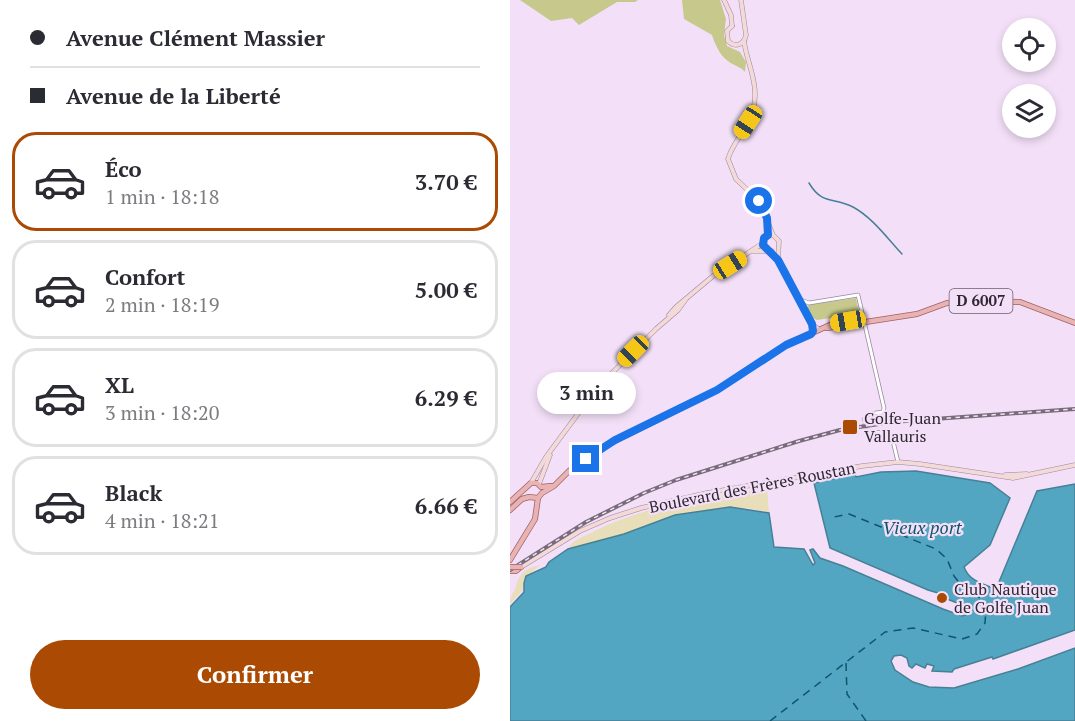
<!DOCTYPE html>
<html lang="fr">
<head>
<meta charset="utf-8">
<style>
  :root { --surface:#fff; --page:#f2f2f3; --text:#2b2b33; --muted:#7c7c81; --line:#e1e1e2; --accent:#ab4a03 }
  body { margin:0; font-family:"PT Serif",serif; background:var(--page); color:var(--text); height:100vh; display:flex; flex-direction:column; font-size:22px; white-space:nowrap }
  * { box-sizing:border-box; margin:0 }
  p { font-size:20px; color:var(--muted) }
  .icon { flex:none; width:33px; height:33px; fill:none; stroke:currentColor; stroke-width:2; stroke-linecap:round; stroke-linejoin:round }
  .map { position:relative; flex:1; overflow:hidden }
  .sheet { display:flex; flex-direction:column; background:var(--surface); width:510px }
  .sheet>* { flex:none }
  .hud { display:grid; align-content:center; height:132px; padding:0 30px; background:var(--surface) }
  .buttons { position:absolute; left:492px; top:18px; display:grid; gap:12px }
  .buttons a { display:grid; place-items:center; width:54px; height:54px; border-radius:50%; background:var(--surface); box-shadow:0 3px 9px #0003; font-size:30px }
  .end { position:absolute; width:27px; height:27px; margin:-14px; border:8px solid #1a73e8; background:#fff; box-shadow:0 0 0 3px #fff }
  .from { border-radius:50% }
  .bubble { position:absolute; height:42px; border-radius:21px; background:var(--surface); box-shadow:0 3px 9px #0003; font-size:20px; font-weight:700; line-height:42px; text-align:center }
  .car { position:absolute; width:18px; height:36px; margin:-18px -9px; border-radius:8px; box-shadow:0 0 4px 2px #0007; background:linear-gradient(#f5c518 24%,#345 0 40%,#f5c518 0 76%,#345 0 86%,#f5c518 0) }
  .hud b { display:flex; align-items:center; gap:21px; height:57px; font-size:22px }
  .hud b+b { border-top:2px solid var(--line) }
  .hud i { width:15px; height:15px; background:var(--text) }
  ul { padding:0; list-style:none }
  li { display:flex; align-items:center; gap:18px; height:99px; margin:0 12px 9px; padding:0 18px; border:3px solid var(--line); border-radius:24px }
  li div { flex:1 }
  li b { display:block; font-size:22px }
  li em { font-style:normal; font-weight:700 }
  li.selected { border-color:var(--accent) }
  li>.icon { width:54px; height:54px; stroke-width:1.5 }
  .button { display:flex; gap:12px; margin-top:auto; padding:12px 30px }
  .button a { flex:1; height:69px; border-radius:36px; background:var(--accent); color:#fff; font-size:24px; font-weight:700; line-height:69px; text-align:center }
  main { display:flex; flex:1; min-height:0 }
  .map>svg:first-child { display:block }
  .green { fill:#c6c98b }
  .sand { fill:#e8deb9 }
  .water { fill:#52a6c2; stroke:#478096; stroke-width:1.5 }
  .lines { fill:none; stroke-linecap:round; stroke-linejoin:round }
  .stream { stroke:#478096; stroke-width:1.5 }
  .ferry { stroke:#10566b; stroke-width:1.5; stroke-dasharray:8 6; stroke-linecap:butt }
  .tertiary-tunnel { stroke:#ccbbd0; stroke-width:3; stroke-dasharray:3 1.5; stroke-linecap:butt }
  .tertiary-casing { stroke:#9a889e; stroke-width:4.5 }
  .secondary-casing { stroke:#9a889e; stroke-width:5 }
  .primary-casing { stroke:#9e6265; stroke-width:6 }
  .tertiary { stroke:#fff; stroke-width:3 }
  .secondary { stroke:#f4d9d9; stroke-width:4 }
  .primary { stroke:#e9b3b3; stroke-width:4.5 }
  .rail-casing { stroke:#786c7b; stroke-width:4 }
  .rail { stroke:#f3e0f8; stroke-width:1.5; stroke-dasharray:4.5; stroke-linecap:butt }
  .primary-bridge-casing { stroke:#9e6265; stroke-width:6; stroke-linecap:butt }
  .primary-bridge { stroke:#e9b3b3; stroke-width:4.5 }
  .route { stroke:#1a73e8; stroke-width:8 }
  .poi-dot { fill:#ab4a03; stroke:#f3e0f8; stroke-width:2 }
  .labels { text-anchor:middle; stroke-width:4.5; stroke-linejoin:round; paint-order:stroke }
  .shield { fill:#f3e0f8; stroke:#695e6c; stroke-width:1.5 }
  .shield-label { font-size:15px; font-weight:bold; fill:#2e2730 }
  .poi-label { font-size:16px; fill:#2e2730; stroke:#f3e0f8; text-anchor:start }
  .street-label { font-size:16px; fill:#2e2730; stroke:#f3e0f8 }
  .water-label { font-size:18px; font-style:italic; fill:#10566b; stroke:#f3e0f8 }
</style>
</head>
<body>
<main>
<section class="sheet">
<div class="hud">
<b><i class="from"></i>Avenue Clément Massier</b>
<b><i></i>Avenue de la Liberté</b>
</div>
<ul>
<li class="selected"><svg class="icon" aria-label="car" viewBox="0 0 24 24"><path d="M5 17H2v-5l4-1 3-4h7l3 4 3 1v5h-3M9 17h6M6 11h13"/><circle cx="7" cy="17" r="2"/><circle cx="17" cy="17" r="2"/></svg><div><b>Éco</b><p>1 min · 18:18</p></div><em>3.70 €</em></li>
<li><svg class="icon" aria-label="car" viewBox="0 0 24 24"><path d="M5 17H2v-5l4-1 3-4h7l3 4 3 1v5h-3M9 17h6M6 11h13"/><circle cx="7" cy="17" r="2"/><circle cx="17" cy="17" r="2"/></svg><div><b>Confort</b><p>2 min · 18:19</p></div><em>5.00 €</em></li>
<li><svg class="icon" aria-label="car" viewBox="0 0 24 24"><path d="M5 17H2v-5l4-1 3-4h7l3 4 3 1v5h-3M9 17h6M6 11h13"/><circle cx="7" cy="17" r="2"/><circle cx="17" cy="17" r="2"/></svg><div><b>XL</b><p>3 min · 18:20</p></div><em>6.29 €</em></li>
<li><svg class="icon" aria-label="car" viewBox="0 0 24 24"><path d="M5 17H2v-5l4-1 3-4h7l3 4 3 1v5h-3M9 17h6M6 11h13"/><circle cx="7" cy="17" r="2"/><circle cx="17" cy="17" r="2"/></svg><div><b>Black</b><p>4 min · 18:21</p></div><em>6.66 €</em></li>
</ul>
<div class="button"><a>Confirmer</a></div>
</section>
<div class="map">
<svg width="565" height="721" viewBox="0 0 565 721">
  <rect width="100%" height="100%" fill="#f3e0f8"/>
  <g class="green">
    <polygon points="10,0 128,0 125,2 107,2 69,25 62,18 41,21"/>
    <path d="M172 0H210L216 19 214 35 217 46 230 52 236 62 235 72C230 66 224 66 218 61 210 56 205 44 202 35L174 19Z"/>
    <polygon points="346,298 349,314 307,320 301,317 297,310 298,305"/>
  </g>
  <g class="sand">
    <path d="M257 488 259 513 238 508 142 523 114 534 58 549C62 540 72 537 81 533 135 505 196 497 257 488Z"/>
    <path d="M30 565C19 575 13 576 13 590L0 604C0 596 4 593 6 586 9 573 16 568 30 565Z"/>
  </g>
  <path class="water" d="M406 471 480 483 500 498 480 545 454 567C459 581 473 584 486 589L527 491 565 484V630L483 659 482 657 444 669 442 672 422 671 424 666 417 664 415 668 406 664 402 668 399 666 397 658 391 655 384 656 381 661 385 670 403 682 419 687 444 688 508 669 565 648V721H0V607L14 592V583L16 576 36 567 39 562 58 549 114 534 165 515 220 507 259 513 264 547 294 549 303 565 305 563 300 550 303 549 310 558 333 566 433 609 452 616 459 614 460 608 437 599 438 596 418 590 320 548 304 483 345 474 346 477 371 472Z"/>
  <g class="lines">
    <path class="stream" d="M299 183C312 205 323 197 343 207 363 218 377 238 392 254"/>
    <g class="ferry">
      <polyline points="336,663 337,694 356,721"/>
      <polyline points="260,721 375,632 403,628 452,639 467,634 475,623 476,609 469,597 452,586 444,576 437,559 426,549 339,514 319,518"/>
    </g>
    <polyline class="tertiary-tunnel" points="354,419 353,423 357,431"/>
    <defs>
      <g id="tertiary">
        <polyline points="291,300 299,303 348,295 374,408 373,412 359,414 354,419"/>
        <polyline points="357,431 380,434 382,437 388,462"/>
      </g>
      <g id="secondary">
        <polyline points="214,0 221,15 222,26"/>
        <path d="M222 26 217 31 218 41C225 48 234 45 236 35L231 0"/>
        <path d="M234 41C237 64 250 85 243 110 239 128 223 141 218 159L226 179 249 201 263 235 269 241 268 259"/>
        <polyline points="243,251 262,251"/>
        <polyline points="260,251 275,270 302,324 309,330"/>
        <polyline points="159,315 166,307 203,276 253,243 256,236 263,235"/>
        <polyline points="495,475 517,474"/>
        <polyline points="21,483 36,457 87,388 146,329 168,310 176,299"/>
        <polyline points="29,484 40,455"/>
        <polyline points="11,567 70,531 100,518 131,508 197,493 352,466 388,462 410,464 503,478 565,465"/>
      </g>
      <g id="primary">
        <polyline points="317,328 407,314 437,303 475,301 510,302 565,323"/>
        <polyline points="0,502 21,483 27,483 31,487 41,486"/>
        <polyline points="0,510 12,499 19,497 28,498"/>
        <polyline points="0,560 25,519 28,498 32,493 44,486 59,471 95,446 207,390 276,345 322,324 345,320 354,323"/>
        <polyline points="0,571 6,571 11,567"/>
      </g>
    </defs>
    <use href="#tertiary" class="tertiary-casing"/>
    <use href="#secondary" class="secondary-casing"/>
    <use href="#primary" class="primary-casing"/>
    <use href="#tertiary" class="tertiary"/>
    <use href="#secondary" class="secondary"/>
    <use href="#primary" class="primary"/>
    <defs>
      <polyline id="rail" points="0,570 76,522 134,493 166,480 289,441 330,430 382,422 565,409"/>
    </defs>
    <use href="#rail" class="rail-casing"/>
    <use href="#rail" class="rail"/>
    <defs>
      <polyline id="primary-bridge" points="0,567 11,567"/>
    </defs>
    <use href="#primary-bridge" class="primary-bridge-casing"/>
    <use href="#primary-bridge" class="primary-bridge"/>
  </g>
  <g class="lines">
    <polyline class="route" points="76,459 105,440 207,390 276,345 301,334 303,331 302,324 268,260 253,245 254,238 258,235 257,218 249,201"/>
  </g>
  <g class="poi-dot">
    <rect x="332" y="419" width="16" height="16" rx="3"/>
    <circle cx="432" cy="598" r="6"/>
  </g>
  <g class="labels">
    <rect class="shield" x="439.5" y="289" width="63" height="24" rx="4.5"/>
    <g class="shield-label">
      <text x="471" y="306">D 6007</text>
    </g>
    <g class="poi-label">
      <text x="354" y="424">Golfe-Juan<tspan x="354" dy="18">Vallauris</tspan></text>
      <text x="444" y="595">Club Nautique<tspan x="444" dy="18">de Golfe Juan</tspan></text>
    </g>
    <g class="street-label">
      <text transform="translate(242 487) rotate(-11)" y="6">Boulevard des Frères Roustan</text>
    </g>
    <g class="water-label">
      <text x="412" y="534">Vieux port</text>
    </g>
  </g>
</svg>
<div class="buttons">
<a><svg class="icon" aria-label="locate" viewBox="0 0 24 24"><circle cx="12" cy="12" r="6"/><path d="M12 2v4M12 18v4M2 12h4M18 12h4"/></svg></a>
<a><svg class="icon" aria-label="layers" viewBox="0 0 24 24"><path d="M12 4l9 5-9 5-9-5zM3 14l9 5 9-5"/></svg></a>
</div>
<i class="end from" style="left:249px;top:201px"></i>
<i class="end" style="left:76px;top:459px"></i>
<div class="bubble" style="left:27px;top:372px;width:99px">3 min</div>
<i class="car" style="left:238px;top:122px;rotate:213deg"></i>
<i class="car" style="left:220px;top:265px;rotate:58deg"></i>
<i class="car" style="left:338px;top:321px;rotate:260deg"></i>
<i class="car" style="left:123px;top:351px;rotate:225deg"></i>
</div>
</main>
</body>
</html>
